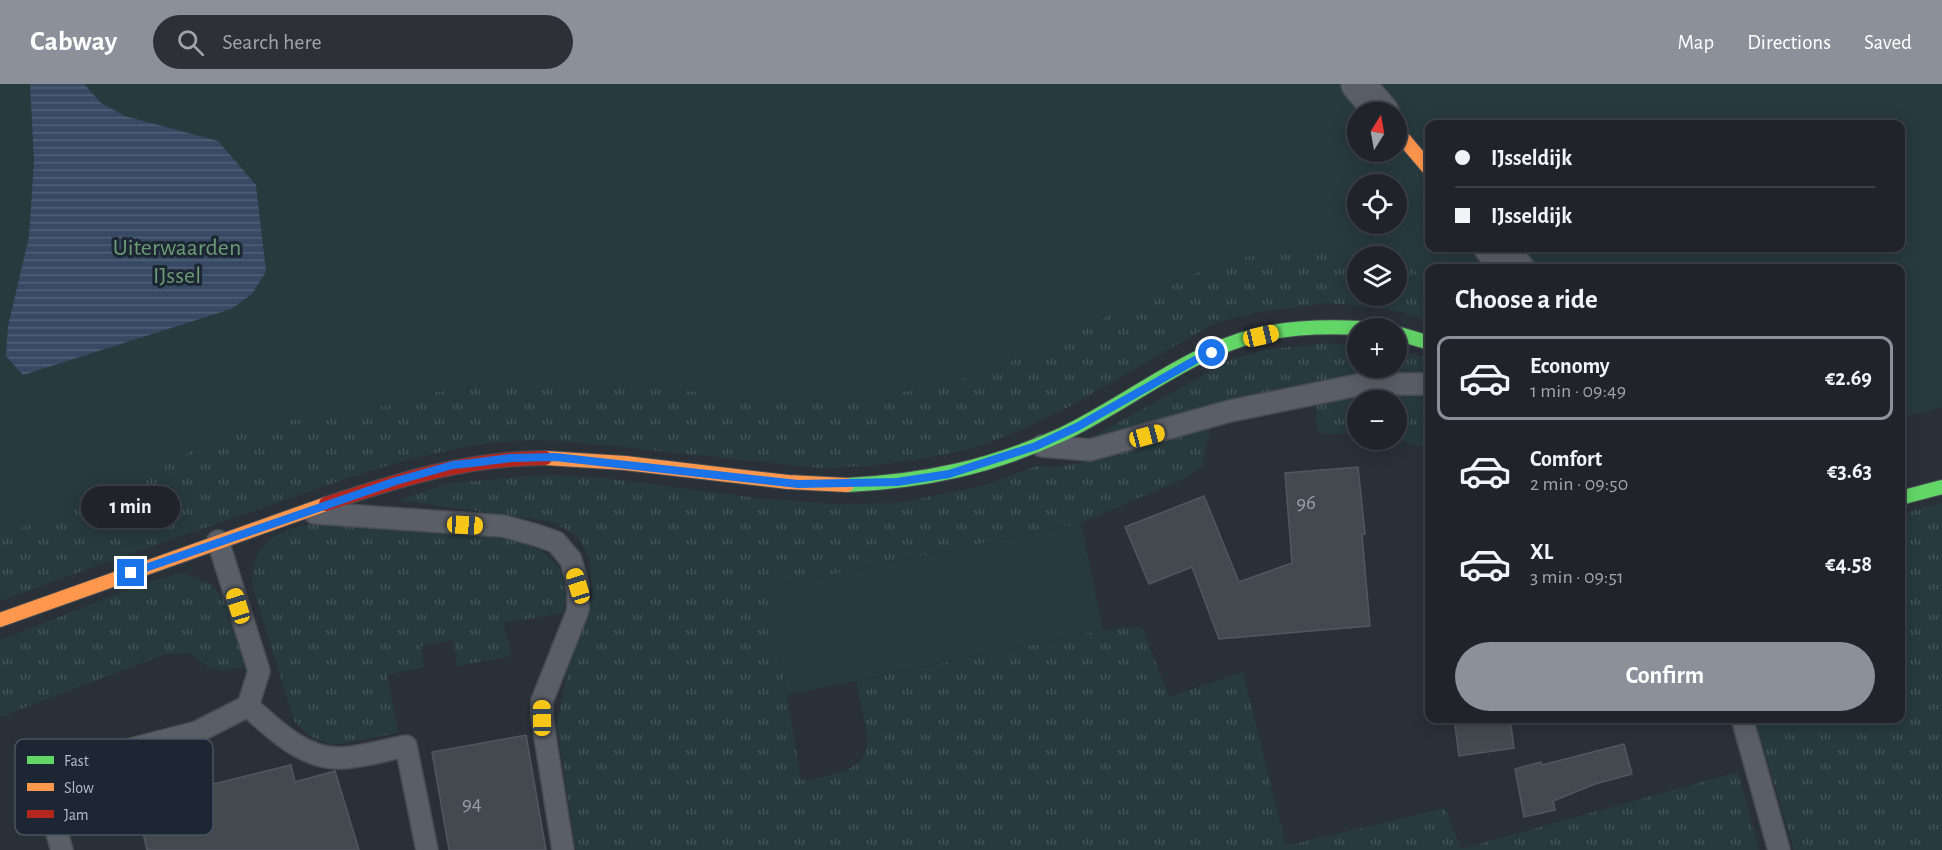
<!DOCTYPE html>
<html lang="en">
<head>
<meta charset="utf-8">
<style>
  :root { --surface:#20242a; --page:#2d3036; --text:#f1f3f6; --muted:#a2a4a8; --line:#3d4147; --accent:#8c9099 }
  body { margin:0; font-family:"Alegreya Sans",sans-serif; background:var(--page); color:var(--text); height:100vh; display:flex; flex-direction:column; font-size:22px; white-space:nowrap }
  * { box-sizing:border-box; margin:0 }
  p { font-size:20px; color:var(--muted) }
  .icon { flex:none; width:33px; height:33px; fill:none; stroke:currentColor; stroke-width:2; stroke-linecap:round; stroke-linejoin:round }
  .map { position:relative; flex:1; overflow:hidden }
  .details { position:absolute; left:1425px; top:180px; width:480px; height:459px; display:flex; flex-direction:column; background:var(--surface); border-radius:12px; box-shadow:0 3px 15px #0003,0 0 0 2px var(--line) }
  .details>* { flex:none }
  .top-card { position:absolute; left:1425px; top:36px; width:480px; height:132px; border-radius:12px; box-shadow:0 3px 15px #0003,0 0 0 2px var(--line); display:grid; align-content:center; height:132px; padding:0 30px; background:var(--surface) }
  .needle { width:39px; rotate:11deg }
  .tools { position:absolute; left:1347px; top:18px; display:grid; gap:12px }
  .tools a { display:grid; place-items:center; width:60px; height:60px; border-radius:50%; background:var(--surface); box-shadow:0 3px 15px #0003,0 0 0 2px var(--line); font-size:30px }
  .end { position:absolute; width:27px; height:27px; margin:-14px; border:8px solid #1a73e8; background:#fff; box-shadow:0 0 0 3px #fff }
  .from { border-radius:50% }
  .bubble { position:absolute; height:42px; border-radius:21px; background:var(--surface); box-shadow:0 3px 15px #0003,0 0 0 2px var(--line); font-size:20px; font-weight:700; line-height:42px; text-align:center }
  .car { position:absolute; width:18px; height:36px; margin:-18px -9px; border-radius:8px; box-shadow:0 0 4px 2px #0007; background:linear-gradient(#f5c518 24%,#345 0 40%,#f5c518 0 76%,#345 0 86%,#f5c518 0) }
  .top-card b { display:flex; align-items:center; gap:21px; height:57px; font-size:22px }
  .top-card b+b { border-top:2px solid var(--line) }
  .top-card i { width:15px; height:15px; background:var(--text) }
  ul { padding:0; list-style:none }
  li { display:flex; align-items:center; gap:18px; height:84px; margin:0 12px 9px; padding:0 18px; border:3px solid transparent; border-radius:12px }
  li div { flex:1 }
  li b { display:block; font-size:22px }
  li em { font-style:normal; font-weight:700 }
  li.selected { border-color:var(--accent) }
  li>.icon { width:54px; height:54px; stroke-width:1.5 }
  h2 { padding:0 30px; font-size:27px; line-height:72px }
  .primary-button { display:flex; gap:12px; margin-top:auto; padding:12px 30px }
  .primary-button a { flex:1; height:69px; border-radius:36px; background:var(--accent); color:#fff; font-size:24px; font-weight:700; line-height:69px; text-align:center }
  header { display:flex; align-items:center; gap:36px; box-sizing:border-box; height:84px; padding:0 30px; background:var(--accent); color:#fff }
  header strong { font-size:28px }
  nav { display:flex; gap:33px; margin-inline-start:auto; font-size:21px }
  .search { width:420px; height:54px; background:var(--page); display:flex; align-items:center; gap:15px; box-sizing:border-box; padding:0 21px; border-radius:33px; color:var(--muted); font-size:22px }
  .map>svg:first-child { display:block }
  .grass { fill:url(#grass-tufts); fill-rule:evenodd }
  .green { fill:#273a3e; fill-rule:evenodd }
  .water { fill:url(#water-rules) }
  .building { fill:#444950; stroke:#52575f; stroke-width:1.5 }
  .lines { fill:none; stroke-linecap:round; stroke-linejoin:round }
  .lane-casing { stroke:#484c53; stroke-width:24 }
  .street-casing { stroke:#484c53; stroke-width:36 }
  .fast-casing { stroke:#484c53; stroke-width:16 }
  .slow-casing { stroke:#484c53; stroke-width:16 }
  .jam-casing { stroke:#484c53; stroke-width:16 }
  .lane { stroke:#5a5e66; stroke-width:21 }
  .street { stroke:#5a5e66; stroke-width:33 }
  .fast { stroke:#63d668; stroke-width:14 }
  .slow { stroke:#ff974d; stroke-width:14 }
  .jam { stroke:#b3261e; stroke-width:14 }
  .route { stroke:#1a73e8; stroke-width:8 }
  .labels { text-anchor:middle; stroke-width:6; stroke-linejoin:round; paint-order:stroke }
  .number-label { font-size:21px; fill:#989fab }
  .park-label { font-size:24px; fill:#6b9a76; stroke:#1d2633 }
  .key { fill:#1d2633; stroke:#4a5360; stroke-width:1.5 }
  .key-label { font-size:16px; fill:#b4bcc9 }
</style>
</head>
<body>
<header>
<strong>Cabway</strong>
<div class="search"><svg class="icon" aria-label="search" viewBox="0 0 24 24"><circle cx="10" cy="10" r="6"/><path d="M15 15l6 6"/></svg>Search here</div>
<nav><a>Map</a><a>Directions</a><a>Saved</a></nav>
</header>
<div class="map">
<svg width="1942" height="766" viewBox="0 0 1942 766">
  <defs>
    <pattern id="grass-tufts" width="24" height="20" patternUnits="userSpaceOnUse" patternTransform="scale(1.5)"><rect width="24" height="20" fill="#273a3e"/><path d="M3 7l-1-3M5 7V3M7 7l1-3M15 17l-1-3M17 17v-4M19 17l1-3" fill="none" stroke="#445559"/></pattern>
    <pattern id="water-rules" width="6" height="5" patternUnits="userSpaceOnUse" patternTransform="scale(1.5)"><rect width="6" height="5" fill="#384963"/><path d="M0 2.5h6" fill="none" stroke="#526178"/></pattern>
  </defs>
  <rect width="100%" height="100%" fill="#2a3038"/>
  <g class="grass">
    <path d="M1358 68H1383L1430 164 1429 238 1403 228 1360 222 1326 219 1257 228 1215 239 1068 323 1020 346 975 364 921 375 869 382 820 384 563 357C534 356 505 356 477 361 403 373 333 399 262 424 175 454 87 485 0 517V298ZM1358 100H1396V140H1358ZM1358 172H1396V212H1358Z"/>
    <path d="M1327 259 1357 261 1358 284H1396L1397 266 1429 275V293C1401 294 1371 292 1342 295 1259 306 1178 334 1098 357L1093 353 1230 276 1264 266Z"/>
    <path d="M1429 308V365L1397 355 1396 316H1358L1357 350 1319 349C1315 337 1315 330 1318 318L1355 310Z"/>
    <path d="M1206 343 1210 345 1202 383 1183 395 1081 439 766 504 787 611 801 697C884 683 871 669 856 597L1103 546 1142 542 1169 613 1243 588 1286 762 1445 724 1461 765 1738 688 1759 766H576L557 641 567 589 592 515 590 475 578 453 554 438 398 416 450 399 546 391 604 394 764 415 835 420 899 419 986 401 1036 382 1052 383 1076 380Z"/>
    <polygon points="1942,419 1942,766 1794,766 1755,635 1900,634 1901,430"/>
    <path d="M320 440 491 451C534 459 579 476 563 529L503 539 512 572 457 582 453 556 421 562 424 583 387 591 398 649 334 661 311 653 294 637 253 504C248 459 280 442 320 440Z"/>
    <path d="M179 489 195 493 211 501 226 516 247 580C216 590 216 590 190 569L163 571 0 633V556L146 499Z"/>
  </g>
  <g class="green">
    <path d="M0 0H1942V323L1901 333 1900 184H1430L1429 194 1397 178 1396 172H1375L1350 167 1302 166 1245 173 1191 191 1047 262 978 291 911 307 827 317 775 316 701 308 528 298 430 309 403 319 233 345 152 388 122 399 88 418 0 451ZM1358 28H1396V68H1358ZM1430 40H1900V164H1430ZM1358 100H1396V140H1358Z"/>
    <polygon points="1081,439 1103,546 787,611 765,504"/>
  </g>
  <polygon class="water" points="30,0 84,0 101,19 125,32 218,57 256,101 266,188 252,210 231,225 23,291 6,272 8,242 29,153 34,76"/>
  <g class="building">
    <polygon points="1358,383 1365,450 1362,451 1370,542 1219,555 1192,483 1149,500 1125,443 1204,412 1239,498 1292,479 1285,389"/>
    <polygon points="1454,634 1510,634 1514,664 1459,672"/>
    <polygon points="526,651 546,766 449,766 432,668"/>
    <polygon points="1624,660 1632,690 1595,700 1553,717 1555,726 1524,733 1515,685 1541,678 1542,681"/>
    <polygon points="291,681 295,698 335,687 359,766 147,766 136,719"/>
  </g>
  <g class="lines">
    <defs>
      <g id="lane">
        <polyline points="1042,362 1090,366 1230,327 1363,300 1430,300"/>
        <polyline points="315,429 503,442 536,451 556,458 571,476 578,502 578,526 542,617 542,634 563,766"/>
        <path d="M248 622C274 645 304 676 342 674 363 673 385 666 406 662L427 766"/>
        <polyline points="1742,634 1779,766"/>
        <polyline points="62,766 39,689 197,648 248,622 259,587 218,457"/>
      </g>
      <g id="street">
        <polyline points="1358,0 1382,28"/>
        <polyline points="1491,164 1517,184"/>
      </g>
      <g id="fast">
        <polyline points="1396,249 1430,259"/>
        <path d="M847 401C926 397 991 383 1063 350 1128 319 1186 269 1257 251 1291 243 1326 242 1361 244"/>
        <polyline points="1900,414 1942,403"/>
      </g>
      <g id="slow">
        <polyline points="1396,46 1430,86"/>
        <polyline points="545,374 625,379 788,398 847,401"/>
        <polyline points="0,536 326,420"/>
      </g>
      <path id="jam" d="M326 420C398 396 468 374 545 374"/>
    </defs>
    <use href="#lane" class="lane-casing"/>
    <use href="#street" class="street-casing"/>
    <use href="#fast" class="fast-casing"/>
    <use href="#slow" class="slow-casing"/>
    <use href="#jam" class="jam-casing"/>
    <use href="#lane" class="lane"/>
    <use href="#street" class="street"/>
    <use href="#fast" class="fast"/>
    <use href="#slow" class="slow"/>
    <use href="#jam" class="jam"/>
  </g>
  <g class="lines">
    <polyline class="route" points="131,489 396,397 453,381 472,379 511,374 555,373 798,400 897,398 949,390 1036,362 1077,343 1197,275 1212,269"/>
  </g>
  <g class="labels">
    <g class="number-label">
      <text x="1306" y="425">96</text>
      <text x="472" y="726">94</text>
    </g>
    <g class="park-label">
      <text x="177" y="171">Uiterwaarden<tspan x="177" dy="28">IJssel</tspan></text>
    </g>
  </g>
  <rect x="15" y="655" width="198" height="96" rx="9" class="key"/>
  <rect x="27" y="672" width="27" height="8" fill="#63d668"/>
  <rect x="27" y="699" width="27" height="8" fill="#ff974d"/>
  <rect x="27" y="726" width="27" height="8" fill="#b3261e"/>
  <g class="key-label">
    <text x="64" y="682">Fast</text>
    <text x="64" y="709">Slow</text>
    <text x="64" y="736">Jam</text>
  </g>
</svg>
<div class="tools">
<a><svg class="needle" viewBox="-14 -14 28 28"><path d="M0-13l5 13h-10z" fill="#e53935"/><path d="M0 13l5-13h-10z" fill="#a2a4a8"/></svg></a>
<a><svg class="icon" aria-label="locate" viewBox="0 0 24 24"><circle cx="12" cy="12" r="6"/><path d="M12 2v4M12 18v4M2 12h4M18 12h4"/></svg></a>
<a><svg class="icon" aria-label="layers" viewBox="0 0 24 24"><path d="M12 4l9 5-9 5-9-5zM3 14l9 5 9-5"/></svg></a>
<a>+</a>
<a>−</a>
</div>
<i class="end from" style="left:1212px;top:269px"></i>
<i class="end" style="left:131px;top:489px"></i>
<div class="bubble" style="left:81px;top:402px;width:99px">1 min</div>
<i class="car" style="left:1261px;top:252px;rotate:77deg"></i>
<i class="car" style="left:1147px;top:352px;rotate:75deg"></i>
<i class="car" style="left:465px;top:441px;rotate:93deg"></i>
<i class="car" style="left:578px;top:502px;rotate:343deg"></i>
<i class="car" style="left:238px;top:522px;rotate:343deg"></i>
<i class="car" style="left:542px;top:634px;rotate:359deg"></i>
<div class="top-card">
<b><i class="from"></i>IJsseldijk</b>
<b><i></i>IJsseldijk</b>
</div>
<section class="details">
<h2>Choose a ride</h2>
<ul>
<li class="selected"><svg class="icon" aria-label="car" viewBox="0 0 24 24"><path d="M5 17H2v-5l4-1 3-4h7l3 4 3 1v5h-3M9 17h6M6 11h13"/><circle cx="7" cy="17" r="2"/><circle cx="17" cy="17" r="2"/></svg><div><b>Economy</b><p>1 min · 09:49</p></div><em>€2.69</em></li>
<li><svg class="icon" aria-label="car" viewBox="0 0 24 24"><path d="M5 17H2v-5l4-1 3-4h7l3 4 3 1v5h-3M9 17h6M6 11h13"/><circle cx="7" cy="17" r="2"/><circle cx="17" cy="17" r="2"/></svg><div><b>Comfort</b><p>2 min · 09:50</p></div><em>€3.63</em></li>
<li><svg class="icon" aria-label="car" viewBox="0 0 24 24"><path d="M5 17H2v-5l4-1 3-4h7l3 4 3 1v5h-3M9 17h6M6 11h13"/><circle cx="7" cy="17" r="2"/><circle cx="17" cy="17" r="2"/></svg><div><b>XL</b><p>3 min · 09:51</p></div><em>€4.58</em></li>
</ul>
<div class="primary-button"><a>Confirm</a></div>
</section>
</div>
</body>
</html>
